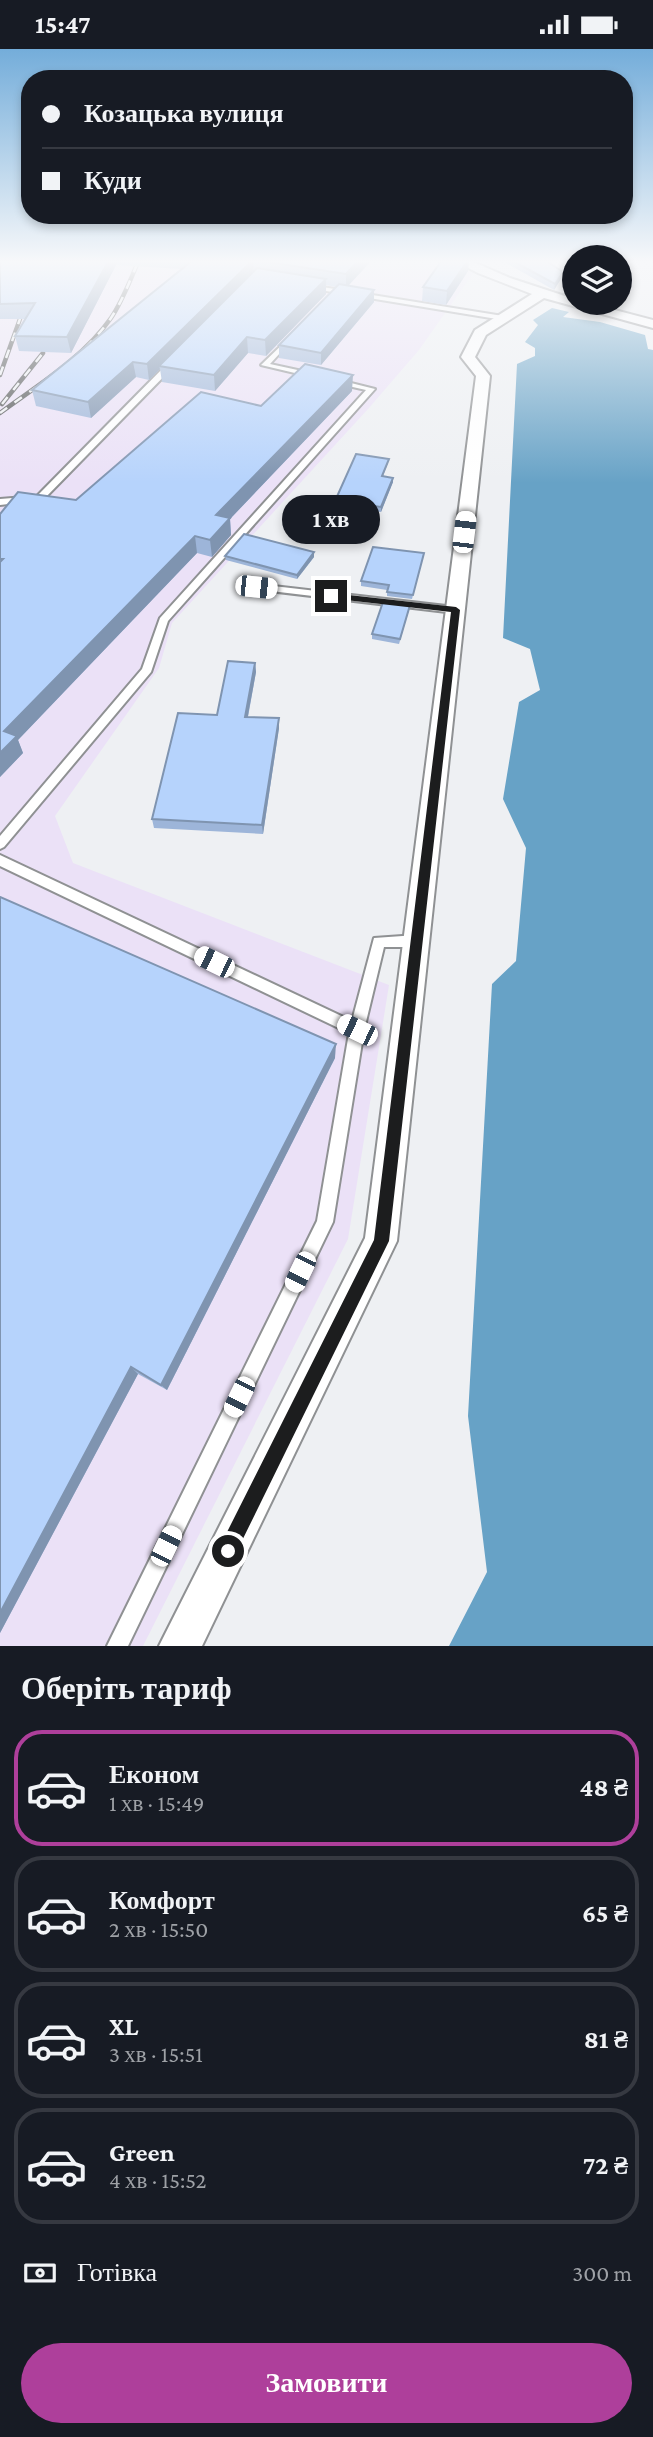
<!DOCTYPE html>
<html lang="uk">
<head>
<meta charset="utf-8">
<style>
  :root { --surface:#171b24; --page:#242831; --text:#f1f3f6; --muted:#9ea1a6; --line:#363941; --accent:#ae3f9b }
  body { margin:0; font-family:"Crimson Pro",serif; background:var(--page); color:var(--text); height:100vh; display:flex; flex-direction:column; font-size:26px; white-space:nowrap }
  * { box-sizing:border-box; margin:0 }
  p { font-size:23px; color:var(--muted) }
  .icon { flex:none; width:38px; height:38px; fill:none; stroke:currentColor; stroke-width:2; stroke-linecap:round; stroke-linejoin:round }
  .map { position:relative; height:1597px; overflow:hidden }
  .panel { display:flex; flex-direction:column; background:var(--surface); flex:1 }
  .panel>* { flex:none }
  .banner { position:absolute; left:21px; top:21px; width:612px; height:154px; border-radius:28px; box-shadow:0 4px 10px #0003; display:grid; align-content:center; height:154px; padding:0 21px; background:var(--surface) }
  .fabs { position:absolute; left:562px; top:196px; display:grid; gap:14px }
  .fabs a { display:grid; place-items:center; width:70px; height:70px; border-radius:50%; background:var(--surface); box-shadow:0 4px 10px #0003; font-size:35px }
  .end { position:absolute; width:32px; height:32px; margin:-16px; border:9px solid #1c1d1e; background:#fff; box-shadow:0 0 0 4px #fff }
  .from { border-radius:50% }
  .bubble { position:absolute; height:49px; border-radius:24px; background:var(--surface); box-shadow:0 4px 10px #0003; font-size:23px; font-weight:700; line-height:49px; text-align:center }
  .car { position:absolute; width:21px; height:42px; margin:-21px -10px; border-radius:9px; box-shadow:0 0 5px 2px #0007; background:linear-gradient(#fff 24%,#345 0 40%,#fff 0 76%,#345 0 86%,#fff 0) }
  .banner b { display:flex; align-items:center; gap:24px; height:66px; font-size:26px }
  .banner b+b { border-top:2px solid var(--line) }
  .banner i { width:18px; height:18px; background:var(--text) }
  ul { padding:0; list-style:none }
  li { display:flex; align-items:center; gap:21px; height:116px; margin:0 14px 10px; padding:0 7px; border:4px solid var(--line); border-radius:28px }
  li div { flex:1 }
  li b { display:block; font-size:26px }
  li em { font-style:normal; font-weight:700 }
  li.active { border-color:var(--accent) }
  li>.icon { width:63px; height:63px; stroke-width:1.5 }
  h2 { padding:0 21px; font-size:32px; line-height:84px }
  .pay { display:flex; align-items:center; gap:18px; height:77px; padding:0 21px; font-size:26px }
  .pay p { margin-inline-start:auto }
  .button { display:flex; gap:14px; margin-top:auto; padding:14px 21px }
  .button a { flex:1; height:80px; border-radius:42px; background:var(--accent); color:#fff; font-size:28px; font-weight:700; line-height:80px; text-align:center }
  .status { display:flex; justify-content:space-between; align-items:center; height:49px; padding:0 35px; background:var(--surface); direction:ltr }
  .status svg { height:19px; fill:currentColor }
  .map>svg:first-child { display:block }
  .industrial { fill:#ebe1f7 }
  .water { fill:#67a2c6 }
  .lines { fill:none; stroke-linecap:round; stroke-linejoin:round }
  .lane-casing { stroke:#8f9193; stroke-width:4 }
  .street-casing { stroke:#8f9193; stroke-width:4 }
  .lane { fill:#fff; fill-rule:evenodd }
  .street { fill:#fff; fill-rule:evenodd }
  .rail-casing { stroke:#505253; stroke-width:4.5 }
  .rail { stroke:#eef0f3; stroke-width:2.5; stroke-dasharray:9; stroke-linecap:butt }
  .wall { fill:#9db5d9 }
  .shaded-wall { fill:#7f94b0 }
  .building { fill:#b6d3fc; stroke:#7f94b0; stroke-width:2 }
  .route { fill:#1c1d1e }
</style>
</head>
<body>
<div class="status"><b>15:47</b><svg viewBox="0 0 49 12"><path d="M0 12V9h3v3zM5 12V6h3v6zM10 12V3h3v9zM15 12V0h3v12zM26 1h20v11H26zM47 4h2v5h-2z"/></svg></div>
<div class="map">
<svg width="653" height="1597" viewBox="0 0 653 1597">
  <rect width="100%" height="100%" fill="#eef0f3"/>
  <polygon class="industrial" points="0,211 448,211 474,223 419,301 368,360 172,574 159,619 55,767 73,814 389,936 348,1190 143,1597 0,1597"/>
  <polygon class="water" points="552,259 569,263 563,268 600,273 645,286 648,300 653,301 653,1597 449,1597 487,1523 468,1367 492,935 516,912 526,799 503,750 519,653 540,641 530,600 503,589 517,315 535,307 535,299 525,293 538,276 533,271"/>
  <g class="lines">
    <defs>
      <g id="lane">
        <polygon points="310,236 503,267 506,269 503,271 308,239 307,238"/>
        <polygon points="289,289 291,290 291,292 270,315 316,325 316,329 261,316"/>
        <polygon points="169,313 176,315 43,451 0,456 0,450 37,447"/>
        <polygon points="335,330 375,340 168,572 151,623 4,798 0,800 0,787 142,620 160,569 366,341 335,334"/>
        <polygon points="256,535 455,558 460,561 455,564 253,540 251,538"/>
        <polygon points="0,806 352,972 374,889 417,886 422,888 424,892 422,896 417,898 384,898 364,981 333,1173 128,1597 107,1597 317,1172 349,984 0,817"/>
      </g>
      <polygon id="street" points="453,211 469,211 510,229 574,250 574,254 588,254 653,271 653,279 544,249 486,286 475,308 490,327 397,1192 202,1597 159,1597 365,1189 476,327 461,308 475,281 532,245 478,224"/>
    </defs>
    <use href="#lane" class="lane-casing"/>
    <use href="#street" class="street-casing"/>
    <use href="#lane" class="lane"/>
    <use href="#street" class="street"/>
    <defs>
      <g id="rail">
        <polyline points="0,326 26,253"/>
        <polyline points="2,355 43,304"/>
        <path d="M0 364C38 336 83 309 111 269 123 251 130 231 139 211"/>
      </g>
    </defs>
    <use href="#rail" class="rail-casing"/>
    <use href="#rail" class="rail"/>
  </g>
  <g class="wall">
    <polygon points="0,211 372,211 349,236 374,253 321,316 279,309 279,296 336,238 326,236 326,245 266,307 248,304 215,342 162,333 160,320 149,331 136,328 91,369 36,357 32,341 182,220 116,216 71,304 19,302 15,287 26,270 0,270"/>
    <polygon points="442,211 469,211 468,222 446,256 422,252 423,238"/>
    <polygon points="501,211 545,211 563,223 562,228 554,241"/>
    <polygon points="352,342 230,470 231,486 212,508 197,504 18,691 23,704 0,728 0,465 76,451 261,357"/>
    <polygon points="388,414 383,427 393,429 393,433 381,463 335,457 335,452"/>
    <polygon points="314,503 314,508 297,530 226,511 225,507"/>
    <polygon points="424,504 412,550 387,547 387,541 361,537 361,532"/>
    <polygon points="409,561 399,595 372,590 372,585"/>
    <polygon points="255,614 256,623 248,668 279,679 263,785 154,779 152,770 217,666"/>
    <polygon points="0,848 335,1009 167,1341 138,1325 0,1584"/>
  </g>
  <g class="shaded-wall">
    <polygon points="109,211 115,211 116,216 71,304 67,288"/>
    <polygon points="253,211 254,225 159,317 160,320 149,331 147,315"/>
    <polygon points="359,211 372,211 346,239 346,225"/>
    <polygon points="468,211 469,211 468,222 446,256 447,242"/>
    <polygon points="563,223 562,228 554,241 555,235"/>
    <polygon points="326,230 326,245 266,307 265,291"/>
    <polygon points="374,241 374,253 321,316 321,304"/>
    <polygon points="247,288 248,304 215,342 214,326"/>
    <polygon points="133,313 136,328 91,369 88,353"/>
    <polygon points="353,326 352,342 230,470 231,486 212,508 210,491 216,466"/>
    <polygon points="393,429 393,433 381,463 381,458"/>
    <polygon points="195,487 197,504 18,691 23,704 0,728 0,704 4,682"/>
    <polygon points="314,503 314,508 297,530 297,526"/>
    <polygon points="255,614 256,623 246,677 245,668"/>
    <polygon points="279,669 279,679 263,785 262,776"/>
    <polygon points="336,995 335,1009 167,1341 161,1336"/>
    <polygon points="131,1318 138,1325 0,1584 0,1564"/>
  </g>
  <g class="building">
    <polygon points="0,211 109,211 67,288 15,287 35,254 0,255"/>
    <polygon points="193,211 253,211 147,315 133,313 88,353 32,341"/>
    <polygon points="255,211 359,211 346,225"/>
    <polygon points="442,211 468,211 447,242 423,238"/>
    <polygon points="511,211 545,211 563,223 555,235"/>
    <polygon points="257,219 326,230 265,291 247,288 214,326 159,317"/>
    <polygon points="339,235 374,241 321,304 279,296"/>
    <polygon points="305,315 353,326 216,466 230,469 210,491 195,487 4,682 17,687 0,704 0,513 3,510 0,510 0,465 18,443 76,451 201,343 261,357"/>
    <polygon points="356,405 389,410 382,427 393,429 381,458 335,452"/>
    <polygon points="244,485 314,503 297,526 225,507"/>
    <polygon points="373,498 424,504 413,546 387,543 389,536 361,532"/>
    <polygon points="383,553 410,556 400,590 372,585"/>
    <polygon points="228,612 255,614 245,668 279,669 262,776 152,770 178,664 217,666"/>
    <polygon points="0,848 336,995 161,1336 131,1318 0,1564"/>
  </g>
  <linearGradient id="sky" x2="0" y2="1"><stop stop-color="#74adda"/><stop offset="0.49" stop-color="#f7f8fa"/><stop offset="1" stop-color="#f7f8fa" stop-opacity="0"/></linearGradient>
  <rect width="653" height="434" fill="url(#sky)"/>
  <polygon class="route" points="331,544 456,558 460,561 389,1192 234,1508 228,1511 221,1508 218,1502 221,1495 374,1191 451,563 328,549 328,545"/>
</svg>
<div class="fabs">
<a><svg class="icon" aria-label="layers" viewBox="0 0 24 24"><path d="M12 4l9 5-9 5-9-5zM3 14l9 5 9-5"/></svg></a>
</div>
<i class="end from" style="left:228px;top:1502px"></i>
<i class="end" style="left:331px;top:547px"></i>
<div class="bubble" style="left:282px;top:446px;width:98px">1 хв</div>
<i class="car" style="left:464px;top:483px;rotate:7deg"></i>
<i class="car" style="left:256px;top:538px;rotate:96deg"></i>
<i class="car" style="left:214px;top:913px;rotate:296deg"></i>
<i class="car" style="left:357px;top:981px;rotate:296deg"></i>
<i class="car" style="left:300px;top:1223px;rotate:206deg"></i>
<i class="car" style="left:239px;top:1348px;rotate:206deg"></i>
<i class="car" style="left:166px;top:1497px;rotate:26deg"></i>
<div class="banner">
<b><i class="from"></i>Козацька вулиця</b>
<b><i></i>Куди</b>
</div>
</div>
<section class="panel">
<h2>Оберіть тариф</h2>
<ul>
<li class="active"><svg class="icon" aria-label="car" viewBox="0 0 24 24"><path d="M5 17H2v-5l4-1 3-4h7l3 4 3 1v5h-3M9 17h6M6 11h13"/><circle cx="7" cy="17" r="2"/><circle cx="17" cy="17" r="2"/></svg><div><b>Економ</b><p>1 хв · 15:49</p></div><em>48 ₴</em></li>
<li><svg class="icon" aria-label="car" viewBox="0 0 24 24"><path d="M5 17H2v-5l4-1 3-4h7l3 4 3 1v5h-3M9 17h6M6 11h13"/><circle cx="7" cy="17" r="2"/><circle cx="17" cy="17" r="2"/></svg><div><b>Комфорт</b><p>2 хв · 15:50</p></div><em>65 ₴</em></li>
<li><svg class="icon" aria-label="car" viewBox="0 0 24 24"><path d="M5 17H2v-5l4-1 3-4h7l3 4 3 1v5h-3M9 17h6M6 11h13"/><circle cx="7" cy="17" r="2"/><circle cx="17" cy="17" r="2"/></svg><div><b>XL</b><p>3 хв · 15:51</p></div><em>81 ₴</em></li>
<li><svg class="icon" aria-label="car" viewBox="0 0 24 24"><path d="M5 17H2v-5l4-1 3-4h7l3 4 3 1v5h-3M9 17h6M6 11h13"/><circle cx="7" cy="17" r="2"/><circle cx="17" cy="17" r="2"/></svg><div><b>Green</b><p>4 хв · 15:52</p></div><em>72 ₴</em></li>
</ul>
<div class="pay"><svg class="icon" aria-label="cash" viewBox="0 0 24 24"><path d="M3 7h18v10H3z"/><circle cx="12" cy="12" r="2"/></svg>Готівка<p>300 m</p></div>
<div class="button"><a>Замовити</a></div>
</section>
</body>
</html>
